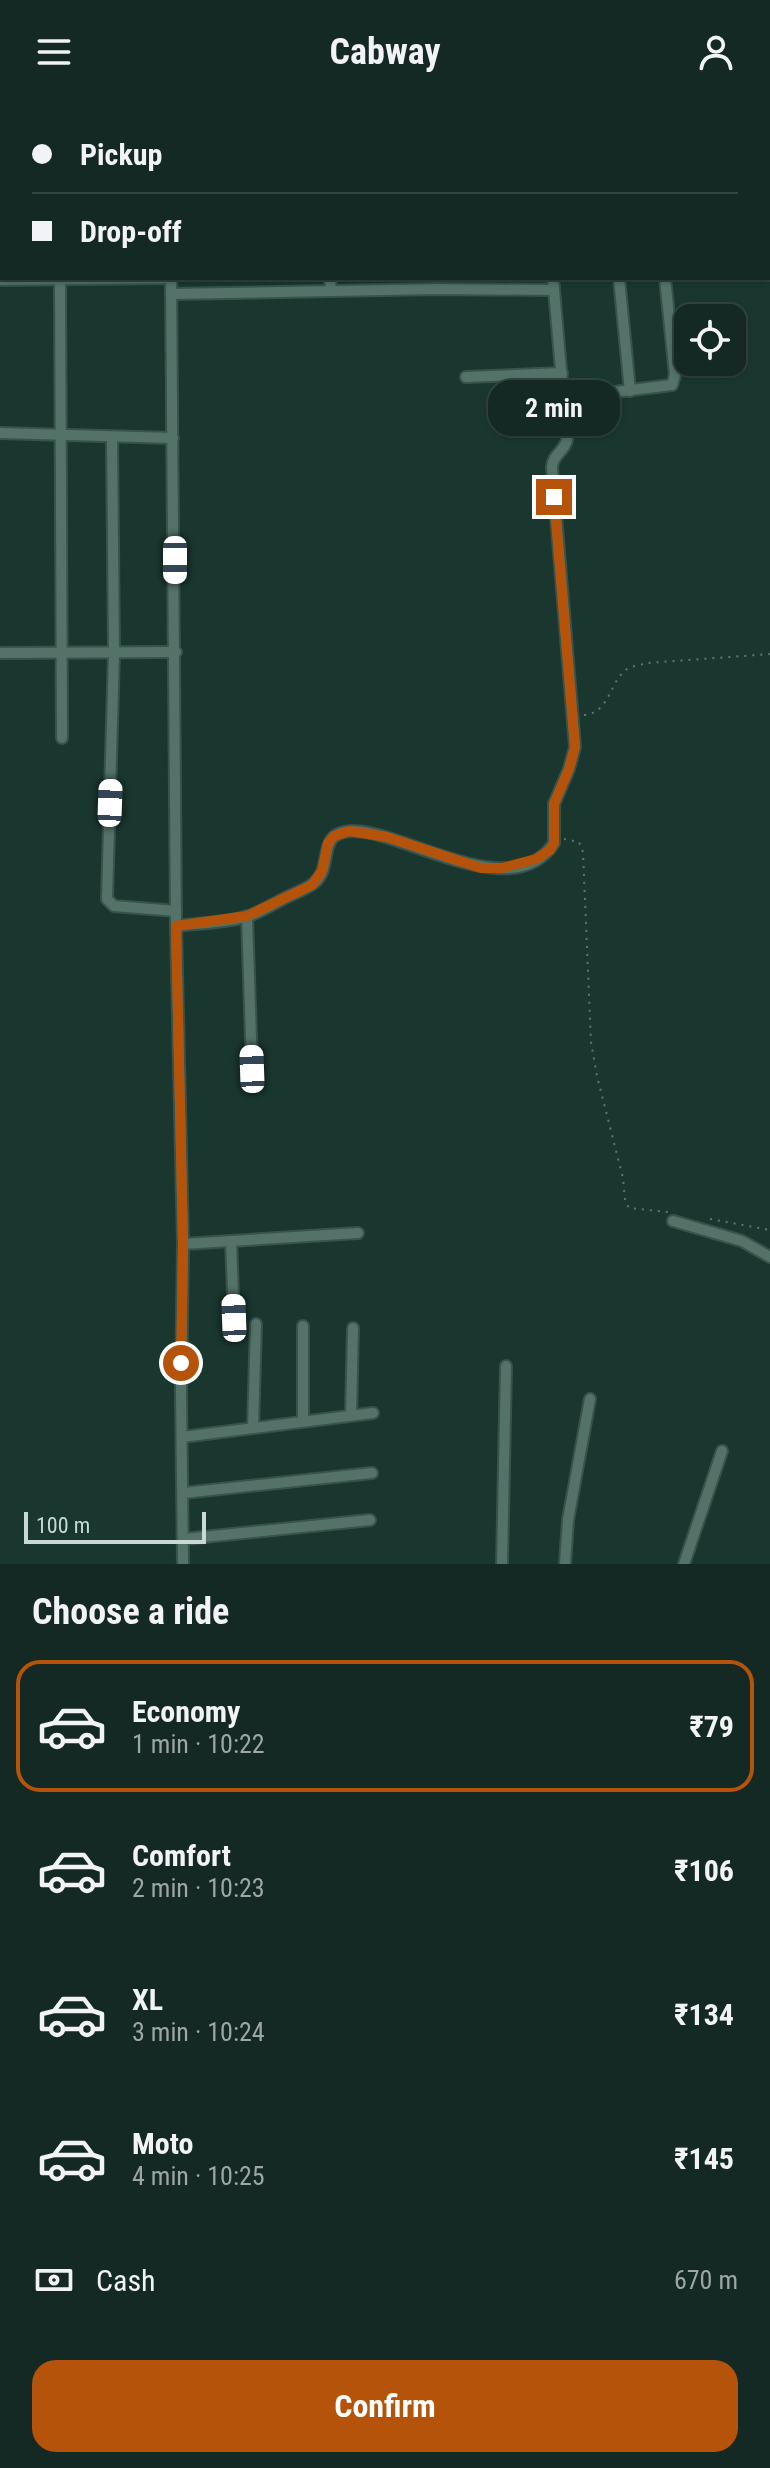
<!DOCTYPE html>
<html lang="en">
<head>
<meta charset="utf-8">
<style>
  :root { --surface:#142923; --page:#1d312b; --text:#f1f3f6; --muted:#9da6a6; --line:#334541; --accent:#b45309 }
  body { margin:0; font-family:"Roboto Condensed",sans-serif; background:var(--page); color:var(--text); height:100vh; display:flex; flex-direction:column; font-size:30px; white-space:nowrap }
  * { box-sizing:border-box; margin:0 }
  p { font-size:26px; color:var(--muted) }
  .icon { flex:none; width:44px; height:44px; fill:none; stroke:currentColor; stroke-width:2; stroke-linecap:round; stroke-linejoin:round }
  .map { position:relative; height:1460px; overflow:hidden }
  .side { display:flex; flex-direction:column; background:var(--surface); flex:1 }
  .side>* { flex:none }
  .banner { position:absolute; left:0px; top:0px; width:770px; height:176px; box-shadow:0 2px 6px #0004,0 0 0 2px var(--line); display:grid; align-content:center; height:176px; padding:0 32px; background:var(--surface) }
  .tools { position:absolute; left:674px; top:200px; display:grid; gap:16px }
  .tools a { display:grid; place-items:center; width:72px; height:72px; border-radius:16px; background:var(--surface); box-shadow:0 2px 6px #0004,0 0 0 2px var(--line); font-size:40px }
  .scale { position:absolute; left:24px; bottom:20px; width:182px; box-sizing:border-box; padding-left:8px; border:4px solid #c8d9d3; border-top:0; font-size:22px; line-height:28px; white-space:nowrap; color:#c8d9d3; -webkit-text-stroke:6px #1a372f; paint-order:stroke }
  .end { position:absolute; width:36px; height:36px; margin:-18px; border:10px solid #b45309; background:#fff; box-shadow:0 0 0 4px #fff }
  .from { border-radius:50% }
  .bubble { position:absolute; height:56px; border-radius:24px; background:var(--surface); box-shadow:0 2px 6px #0004,0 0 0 2px var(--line); font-size:26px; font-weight:700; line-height:56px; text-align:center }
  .car { position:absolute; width:24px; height:48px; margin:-24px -12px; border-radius:10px; box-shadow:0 0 6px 2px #0007; background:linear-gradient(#fff 24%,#345 0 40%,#fff 0 76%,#345 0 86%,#fff 0) }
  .banner b { display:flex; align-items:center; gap:28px; height:76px; font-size:30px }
  .banner b+b { border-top:2px solid var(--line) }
  .banner i { width:20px; height:20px; background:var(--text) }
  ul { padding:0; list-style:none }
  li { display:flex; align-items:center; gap:24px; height:132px; margin:0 16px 12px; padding:0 16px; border:4px solid transparent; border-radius:24px }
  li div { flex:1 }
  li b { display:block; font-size:30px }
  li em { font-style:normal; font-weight:700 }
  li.current { border-color:var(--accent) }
  li>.icon { width:72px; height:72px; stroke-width:1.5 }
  h2 { padding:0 32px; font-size:36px; line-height:96px }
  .pay { display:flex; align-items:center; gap:20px; height:88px; padding:0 32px; font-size:30px }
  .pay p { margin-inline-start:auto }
  .action { display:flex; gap:16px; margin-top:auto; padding:16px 32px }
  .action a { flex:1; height:92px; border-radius:24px; background:var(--accent); color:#fff; font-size:32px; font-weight:700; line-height:92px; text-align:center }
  header { display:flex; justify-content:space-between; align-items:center; height:104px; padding:0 32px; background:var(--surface); font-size:36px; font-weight:700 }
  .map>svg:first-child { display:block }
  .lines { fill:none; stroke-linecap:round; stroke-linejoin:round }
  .minor-casing { stroke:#39524c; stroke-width:14 }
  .path { stroke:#5f7770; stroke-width:2; stroke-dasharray:2 6; stroke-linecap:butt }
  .minor { stroke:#537268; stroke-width:10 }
  .route { stroke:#b45309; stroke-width:10 }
</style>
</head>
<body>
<header><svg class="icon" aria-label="menu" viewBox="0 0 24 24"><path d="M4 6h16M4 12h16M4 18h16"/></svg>Cabway<svg class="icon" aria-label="person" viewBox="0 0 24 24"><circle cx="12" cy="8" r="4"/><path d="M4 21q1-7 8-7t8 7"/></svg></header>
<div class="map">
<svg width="770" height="1460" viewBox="0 0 770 1460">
  <rect width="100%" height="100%" fill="#1a372f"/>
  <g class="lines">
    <defs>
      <g id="minor">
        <polyline points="168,0 168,2"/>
        <polyline points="315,0 315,2"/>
        <polyline points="364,0 364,2"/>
        <polyline points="413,0 413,2"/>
        <polyline points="536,0 536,2"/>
        <polyline points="60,2 60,0"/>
        <polyline points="60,174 62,634"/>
        <polyline points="330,174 331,187"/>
        <polyline points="619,174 630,287"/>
        <polyline points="0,176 171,174 176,822 183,1140 181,1289 183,1460"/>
        <polyline points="171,190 436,185 554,186"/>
        <polyline points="466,273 562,269"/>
        <polyline points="565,294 672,281 675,271 665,174"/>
        <polyline points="0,329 173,334"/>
        <polyline points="112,333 114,548 107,795 114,802 176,807"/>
        <polyline points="0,549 176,548"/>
        <polyline points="247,812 252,965"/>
        <path d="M176 822C199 819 226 819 249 812 262 807 275 799 287 793 296 789 306 785 314 779 335 762 314 727 354 727 406 728 514 802 554 739V700L569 665 575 643 552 363C553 350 564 348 567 336L553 174"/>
        <polyline points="673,1117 742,1137 770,1153"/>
        <polyline points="231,1137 234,1214"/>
        <polyline points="183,1140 358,1129"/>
        <polyline points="303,1222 303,1318"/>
        <polyline points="351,1312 353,1224"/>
        <polyline points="253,1324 256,1220"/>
        <polyline points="182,1333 373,1309"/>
        <polyline points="183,1389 372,1369"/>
        <polyline points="184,1435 370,1416"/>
        <polyline points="502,1460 506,1262"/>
        <polyline points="565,1460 568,1416 590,1295"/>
        <polyline points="684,1460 722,1347"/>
      </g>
    </defs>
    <use href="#minor" class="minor-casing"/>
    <g class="path">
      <path d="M584 611C611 608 608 579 627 565 632 562 641 561 647 559L770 550"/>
      <polyline points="564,735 579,738 583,748 591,938 597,972 623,1074 625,1096 629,1104 668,1108"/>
      <polyline points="710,1115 770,1126"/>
    </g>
    <use href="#minor" class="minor"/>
  </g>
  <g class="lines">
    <polyline class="route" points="181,1259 183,1140 176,822 247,812 312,781 322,767 328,739 334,732 350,727 387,733 481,764 502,764 536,755 550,746 554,739 554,700 569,665 575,643 554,393"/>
  </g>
</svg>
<div class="tools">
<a><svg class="icon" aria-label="locate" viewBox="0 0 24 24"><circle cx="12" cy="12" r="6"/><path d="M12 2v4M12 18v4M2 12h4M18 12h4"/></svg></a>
</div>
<div class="scale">100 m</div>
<i class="end from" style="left:181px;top:1259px"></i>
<i class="end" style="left:554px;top:393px"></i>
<div class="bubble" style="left:488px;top:276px;width:132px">2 min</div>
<i class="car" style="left:175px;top:456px;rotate:180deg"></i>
<i class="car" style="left:110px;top:699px;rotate:2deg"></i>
<i class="car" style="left:252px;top:965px;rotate:358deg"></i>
<i class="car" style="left:234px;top:1214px;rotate:358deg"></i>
<div class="banner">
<b><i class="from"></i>Pickup</b>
<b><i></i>Drop-off</b>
</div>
</div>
<section class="side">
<h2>Choose a ride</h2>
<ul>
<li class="current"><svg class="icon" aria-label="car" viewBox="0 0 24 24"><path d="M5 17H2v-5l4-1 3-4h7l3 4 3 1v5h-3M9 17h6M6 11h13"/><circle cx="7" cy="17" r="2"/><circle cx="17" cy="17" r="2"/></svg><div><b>Economy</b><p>1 min · 10:22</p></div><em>₹79</em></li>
<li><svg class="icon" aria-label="car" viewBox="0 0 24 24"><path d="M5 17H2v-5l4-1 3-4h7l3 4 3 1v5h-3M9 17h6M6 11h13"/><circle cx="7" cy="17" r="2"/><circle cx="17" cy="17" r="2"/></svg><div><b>Comfort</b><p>2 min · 10:23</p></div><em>₹106</em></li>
<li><svg class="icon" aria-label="car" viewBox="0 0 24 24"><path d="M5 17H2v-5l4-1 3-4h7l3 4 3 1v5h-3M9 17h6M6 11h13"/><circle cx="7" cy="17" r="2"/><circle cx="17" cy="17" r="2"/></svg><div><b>XL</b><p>3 min · 10:24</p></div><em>₹134</em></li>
<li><svg class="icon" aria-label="car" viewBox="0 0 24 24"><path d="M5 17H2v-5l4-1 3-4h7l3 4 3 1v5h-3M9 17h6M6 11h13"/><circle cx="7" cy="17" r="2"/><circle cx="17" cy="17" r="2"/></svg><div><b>Moto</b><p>4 min · 10:25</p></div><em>₹145</em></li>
</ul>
<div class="pay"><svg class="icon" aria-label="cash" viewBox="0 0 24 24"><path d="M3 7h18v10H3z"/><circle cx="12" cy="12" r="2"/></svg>Cash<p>670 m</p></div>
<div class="action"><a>Confirm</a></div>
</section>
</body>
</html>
